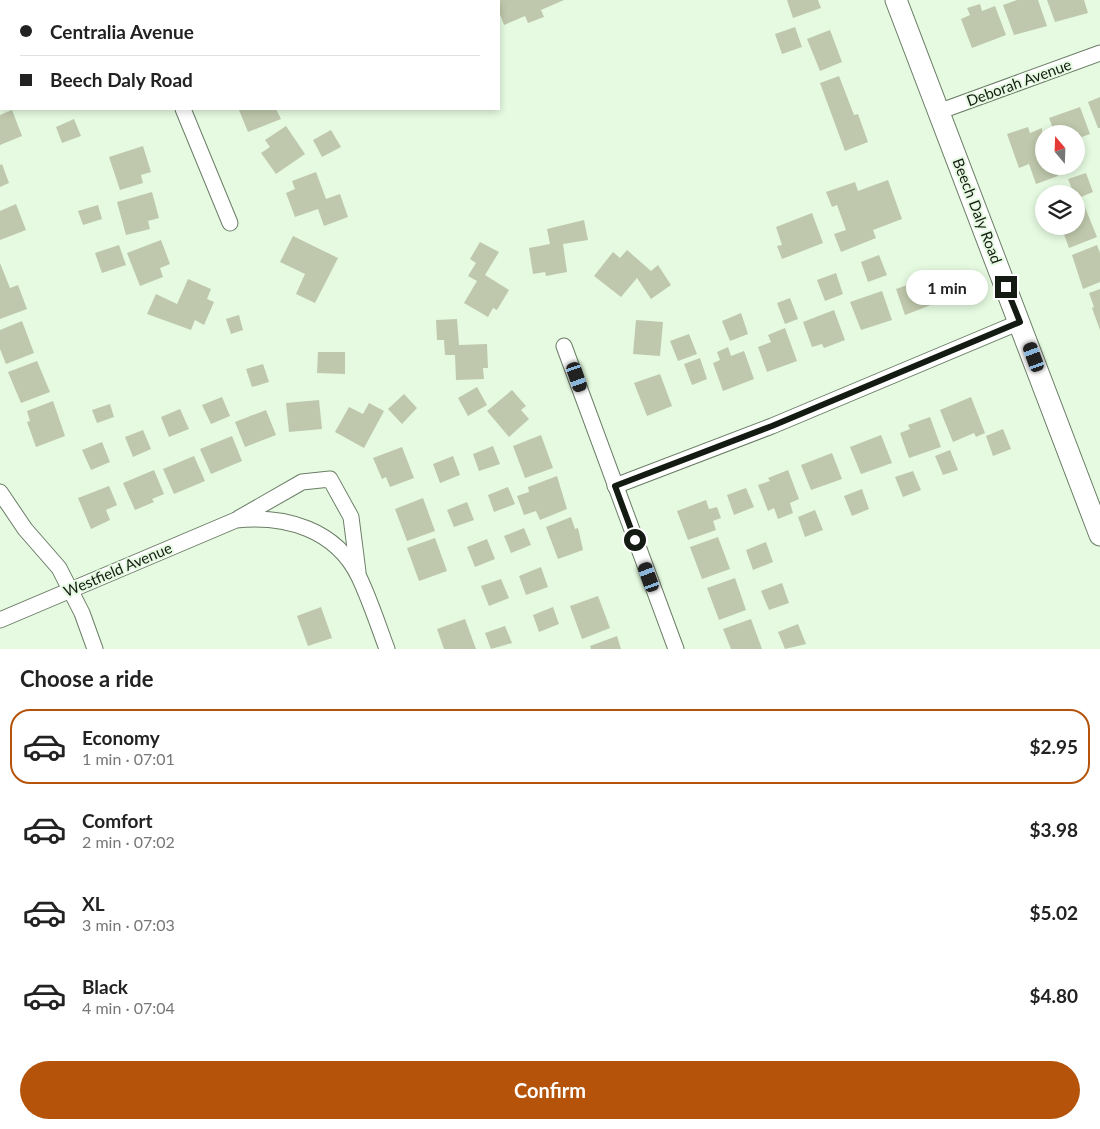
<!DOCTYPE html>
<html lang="en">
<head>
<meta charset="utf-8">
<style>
  :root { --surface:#fff; --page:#f2f2f2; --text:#222; --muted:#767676; --line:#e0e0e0; --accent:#b45309 }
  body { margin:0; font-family:Lato,sans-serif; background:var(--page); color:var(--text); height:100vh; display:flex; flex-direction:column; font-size:19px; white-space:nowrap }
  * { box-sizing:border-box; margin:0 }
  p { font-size:16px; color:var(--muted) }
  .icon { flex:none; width:28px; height:28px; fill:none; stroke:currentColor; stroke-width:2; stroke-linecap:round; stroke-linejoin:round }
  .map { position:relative; height:649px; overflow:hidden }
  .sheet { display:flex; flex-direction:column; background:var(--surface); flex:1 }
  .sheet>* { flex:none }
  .hud { position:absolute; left:0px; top:0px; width:500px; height:110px; box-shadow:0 2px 8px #0003; display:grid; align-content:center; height:110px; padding:0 20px; background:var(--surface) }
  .needle { width:32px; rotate:341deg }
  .buttons { position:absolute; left:1035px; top:125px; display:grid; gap:10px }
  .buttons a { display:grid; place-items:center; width:50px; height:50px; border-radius:50%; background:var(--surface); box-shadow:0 2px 8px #0003; font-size:25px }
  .end { position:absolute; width:22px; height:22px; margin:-11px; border:6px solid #141b12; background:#fff; box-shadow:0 0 0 2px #fff }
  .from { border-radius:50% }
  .bubble { position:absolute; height:35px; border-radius:18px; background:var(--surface); box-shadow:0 2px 8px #0003; font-size:16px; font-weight:700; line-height:35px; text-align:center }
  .car { position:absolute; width:15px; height:30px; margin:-15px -8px; border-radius:6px; box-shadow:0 0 4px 1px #0007; background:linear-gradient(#222 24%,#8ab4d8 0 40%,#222 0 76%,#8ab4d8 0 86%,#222 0) }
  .hud b { display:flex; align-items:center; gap:18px; height:48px; font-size:19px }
  .hud b+b { border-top:1px solid var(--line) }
  .hud i { width:12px; height:12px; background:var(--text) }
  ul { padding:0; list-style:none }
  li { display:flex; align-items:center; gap:15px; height:75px; margin:0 10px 8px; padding:0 10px; border:2px solid transparent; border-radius:20px }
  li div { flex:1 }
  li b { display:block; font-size:19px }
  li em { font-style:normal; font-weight:700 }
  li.on { border-color:var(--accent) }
  li>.icon { width:45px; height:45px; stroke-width:1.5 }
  h2 { padding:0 20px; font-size:22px; line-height:60px }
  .cta { display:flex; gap:10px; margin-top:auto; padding:10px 20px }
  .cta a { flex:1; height:58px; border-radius:30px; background:var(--accent); color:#fff; font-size:20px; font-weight:700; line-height:58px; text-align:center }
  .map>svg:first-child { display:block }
  .building { fill:#bfc8ac }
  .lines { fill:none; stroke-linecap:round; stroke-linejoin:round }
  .minor-casing { stroke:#6b7d66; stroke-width:17 }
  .tertiary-casing { stroke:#6b7d66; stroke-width:21 }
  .secondary-casing { stroke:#6b7d66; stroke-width:23 }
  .minor { stroke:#fff; stroke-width:15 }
  .tertiary { stroke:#fff; stroke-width:19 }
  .secondary { stroke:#fff; stroke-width:21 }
  .route { stroke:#141b12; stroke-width:6 }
  .labels { text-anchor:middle; stroke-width:4; stroke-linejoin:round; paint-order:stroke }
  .street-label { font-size:15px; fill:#141b12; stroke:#e5fae1 }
</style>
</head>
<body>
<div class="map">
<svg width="1100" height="649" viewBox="0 0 1100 649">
  <rect width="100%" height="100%" fill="#e5fae1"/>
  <g class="building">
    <polygon points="499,0 564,0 541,10 544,17 528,23 525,16 504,25 499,12"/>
    <polygon points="787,0 818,0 821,8 793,18"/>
    <polygon points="1017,0 1038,0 1047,26 1014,35 1003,5"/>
    <polygon points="1047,0 1084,0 1088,13 1055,22"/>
    <polygon points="980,4 982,11 995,6 1006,35 972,48 961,19 970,15 967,8"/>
    <polygon points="795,27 802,47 782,54 775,34"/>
    <polygon points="830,30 842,62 820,71 807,39"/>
    <polygon points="839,76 854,115 858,114 868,142 845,151 820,83"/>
    <polygon points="1100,97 1100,128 1098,128 1088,102"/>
    <polygon points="1080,107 1090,134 1079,138 1082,147 1076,149 1076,134 1055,134 1049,118"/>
    <polygon points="242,109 276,109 281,119 248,132 239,110"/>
    <polygon points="12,110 22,136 0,145 0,115"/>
    <polygon points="74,119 81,136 62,143 56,127"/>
    <polygon points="286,126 305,154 276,174 261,153 270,147 265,140"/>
    <polygon points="1028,127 1030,133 1042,128 1044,166 1055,166 1058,176 1036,184 1029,164 1019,168 1007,134"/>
    <polygon points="331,130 341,147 322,157 313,140"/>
    <polygon points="143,146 151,172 141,175 143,183 120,190 109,157"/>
    <polygon points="2,164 9,183 0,187 0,165"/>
    <polygon points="316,172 326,199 340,194 348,217 324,226 318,209 295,217 286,193 295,189 292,181"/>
    <polygon points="1086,173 1093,192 1076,199 1076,194 1074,194 1068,179"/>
    <polygon points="888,180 902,219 873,230 876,238 841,252 834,234 846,230 837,205 832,207 826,192 855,182 858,191"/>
    <polygon points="152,192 159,218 148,221 150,229 126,235 117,202"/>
    <polygon points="16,204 26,230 0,240 0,211"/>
    <polygon points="98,205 102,219 83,225 78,211"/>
    <polygon points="1084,205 1097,237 1069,248 1062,229 1065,228 1064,226 1076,226 1076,208"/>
    <polygon points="812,213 823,243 782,259 777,246 782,245 776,227"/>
    <polygon points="584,220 588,240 563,244 567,272 546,276 545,272 533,274 529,248 550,244 547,229"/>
    <polygon points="293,236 338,258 315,303 296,294 305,274 280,262"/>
    <polygon points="161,240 170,264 160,268 163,277 140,286 127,253"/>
    <polygon points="480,242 499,252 485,275 509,290 497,310 493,308 488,317 464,303 477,281 468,276 476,263 470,259"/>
    <polygon points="119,245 126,265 102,273 95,253"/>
    <polygon points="1097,245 1100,253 1100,282 1083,289 1072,255"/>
    <polygon points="627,250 651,271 658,265 671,285 651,299 637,278 621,297 594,276 613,252 620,258"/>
    <polygon points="879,255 887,275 868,282 861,262"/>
    <polygon points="0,263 10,288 18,285 27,309 0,319"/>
    <polygon points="836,273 843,294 825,301 817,280"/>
    <polygon points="927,278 936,303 905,315 896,289"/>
    <polygon points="188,279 211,289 207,299 214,302 204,325 195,320 191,330 147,314 156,294 177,304"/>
    <polygon points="1100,289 1100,330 1092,308 1094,307 1089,293"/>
    <polygon points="882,291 892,320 861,330 850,302"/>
    <polygon points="790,298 798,319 785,324 777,303"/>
    <polygon points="834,310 845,340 824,348 822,344 812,347 803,322"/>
    <polygon points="741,313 748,334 730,341 722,321"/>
    <polygon points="239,315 243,330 231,334 226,319"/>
    <polygon points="457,319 459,345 487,344 488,368 483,368 484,379 456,380 455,355 445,355 444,340 437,340 436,320"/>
    <polygon points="636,320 663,322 660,356 633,354"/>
    <polygon points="22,321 34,353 6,364 0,349 0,330"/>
    <polygon points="785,328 797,361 767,372 758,347 771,342 768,335"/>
    <polygon points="689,334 697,354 678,361 670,341"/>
    <polygon points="728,347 731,356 744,351 754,379 723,391 713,363 720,360 717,352"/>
    <polygon points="318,352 345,352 345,374 317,373"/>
    <polygon points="700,358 707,379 692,385 684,364"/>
    <polygon points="37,361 50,392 21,403 8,372"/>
    <polygon points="263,364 269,382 252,387 246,369"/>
    <polygon points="660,374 672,406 647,416 634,383"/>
    <polygon points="477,387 487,405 468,416 458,398"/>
    <polygon points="512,390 526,406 521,410 529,419 509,437 487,411"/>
    <polygon points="404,394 417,408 402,424 388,409"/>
    <polygon points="222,397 230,416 211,424 202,405"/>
    <polygon points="971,397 985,433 976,437 974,433 953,442 940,410"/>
    <polygon points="319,400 322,429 289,432 286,403"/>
    <polygon points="53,401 65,436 36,447 27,422 30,421 27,411"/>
    <polygon points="369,403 384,411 364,448 335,432 349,407 363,414"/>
    <polygon points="110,404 114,417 97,423 92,410"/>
    <polygon points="180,409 189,429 169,437 161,417"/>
    <polygon points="266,410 276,435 245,447 235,422"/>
    <polygon points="930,417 941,447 909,458 900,433 910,429 908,425"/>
    <polygon points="1003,429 1011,449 993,456 986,436"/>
    <polygon points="143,430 151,449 133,457 125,437"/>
    <polygon points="541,435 553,468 525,478 513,446"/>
    <polygon points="881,435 892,463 861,474 850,447"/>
    <polygon points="232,436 242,461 211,474 200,449"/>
    <polygon points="102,442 110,462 91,470 82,450"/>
    <polygon points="493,446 500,464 479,471 473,454"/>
    <polygon points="402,447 414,478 390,487 386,477 382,479 373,458"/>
    <polygon points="950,450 958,470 943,475 935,456"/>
    <polygon points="832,453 842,479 811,490 801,465"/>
    <polygon points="194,456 205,481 174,494 163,469"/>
    <polygon points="453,456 460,475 440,483 433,464"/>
    <polygon points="154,470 164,494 152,499 154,502 135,510 123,483"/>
    <polygon points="788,470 799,499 790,503 793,513 778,519 774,508 768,511 758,485 770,481 768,478"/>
    <polygon points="913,471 921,490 903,497 895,477"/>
    <polygon points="557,476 567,509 540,520 536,511 524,515 517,496 529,492 528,487"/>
    <polygon points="109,486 117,505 106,510 110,520 91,529 78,498"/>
    <polygon points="508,487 515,504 494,512 488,495"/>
    <polygon points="746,488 754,507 734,515 727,495"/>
    <polygon points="862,489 869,509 852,516 844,496"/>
    <polygon points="423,498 435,531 407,541 395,509"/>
    <polygon points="706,500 709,509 717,507 721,518 713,521 716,530 688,540 677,511"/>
    <polygon points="467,502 474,520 454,527 447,510"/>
    <polygon points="815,510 823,530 805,537 798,517"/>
    <polygon points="571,517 575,529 578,528 583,550 558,559 546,527"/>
    <polygon points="524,528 531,545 511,553 504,536"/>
    <polygon points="718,537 730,569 702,579 690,547"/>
    <polygon points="435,538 447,571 419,581 407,548"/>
    <polygon points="487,539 495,559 475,567 467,547"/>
    <polygon points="766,542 773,562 753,570 746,550"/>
    <polygon points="541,567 548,587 526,595 519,576"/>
    <polygon points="735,578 746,610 719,620 707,588"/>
    <polygon points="501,579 509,598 489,606 481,586"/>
    <polygon points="782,583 789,603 769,610 761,591"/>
    <polygon points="598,596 610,628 582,639 570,606"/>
    <polygon points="321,607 332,638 308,646 297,616"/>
    <polygon points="553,607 559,624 539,632 533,615"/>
    <polygon points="465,619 476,649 444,649 437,629"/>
    <polygon points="751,619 762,649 731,649 723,629"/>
    <polygon points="798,624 806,644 785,649 778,632"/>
    <polygon points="505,626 512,643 491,649 485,633"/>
    <polygon points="617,636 621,649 591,649 590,646"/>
  </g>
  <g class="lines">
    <defs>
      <g id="minor">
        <polyline points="0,26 1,30"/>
        <polyline points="183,109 230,223"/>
        <polyline points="938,112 1100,53"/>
        <polyline points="564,346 676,649"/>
        <polyline points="615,486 772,426 1020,322"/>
        <polyline points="0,492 25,529 59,568 82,613 95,649"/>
        <polyline points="239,518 302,482 330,479 351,517 358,572"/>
        <path d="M0 620 236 520C285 515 336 529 359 577 370 600 378 625 387 649"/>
      </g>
      <g id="tertiary">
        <polyline points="137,1 140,0"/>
        <polyline points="0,60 1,59"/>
      </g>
      <polyline id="secondary" points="896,0 1100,535"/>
    </defs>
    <use href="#minor" class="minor-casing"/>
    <use href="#tertiary" class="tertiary-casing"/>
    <use href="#secondary" class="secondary-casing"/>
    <use href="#minor" class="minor"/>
    <use href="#tertiary" class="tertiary"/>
    <use href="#secondary" class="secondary"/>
  </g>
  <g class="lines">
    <polyline class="route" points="635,540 615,486 772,426 1020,322 1006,287"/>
  </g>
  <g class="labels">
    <g class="street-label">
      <text transform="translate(1019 83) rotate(-20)" y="5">Deborah Avenue</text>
      <text transform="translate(977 211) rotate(69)" y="5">Beech Daly Road</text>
      <text transform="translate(118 570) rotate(-23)" y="5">Westfield Avenue</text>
    </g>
  </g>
</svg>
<div class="buttons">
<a><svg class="needle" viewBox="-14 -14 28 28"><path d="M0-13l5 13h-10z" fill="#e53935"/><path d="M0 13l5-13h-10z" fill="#767676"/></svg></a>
<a><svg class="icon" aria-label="layers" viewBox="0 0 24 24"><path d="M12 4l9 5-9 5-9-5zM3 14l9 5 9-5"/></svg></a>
</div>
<i class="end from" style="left:635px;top:540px"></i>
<i class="end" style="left:1006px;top:287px"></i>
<div class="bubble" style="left:906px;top:270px;width:82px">1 min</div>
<i class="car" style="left:1034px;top:357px;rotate:340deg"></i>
<i class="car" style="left:577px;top:377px;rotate:161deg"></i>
<i class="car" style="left:649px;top:577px;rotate:340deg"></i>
<div class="hud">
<b><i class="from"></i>Centralia Avenue</b>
<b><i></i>Beech Daly Road</b>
</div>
</div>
<section class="sheet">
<h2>Choose a ride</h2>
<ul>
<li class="on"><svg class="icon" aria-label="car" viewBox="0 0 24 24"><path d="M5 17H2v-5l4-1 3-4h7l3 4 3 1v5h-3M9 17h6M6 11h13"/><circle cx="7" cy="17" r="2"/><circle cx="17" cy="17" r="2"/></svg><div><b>Economy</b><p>1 min · 07:01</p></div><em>$2.95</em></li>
<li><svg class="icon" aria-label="car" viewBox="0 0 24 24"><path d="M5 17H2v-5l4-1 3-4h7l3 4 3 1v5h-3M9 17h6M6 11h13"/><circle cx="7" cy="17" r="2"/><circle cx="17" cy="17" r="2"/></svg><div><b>Comfort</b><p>2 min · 07:02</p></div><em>$3.98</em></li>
<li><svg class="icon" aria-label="car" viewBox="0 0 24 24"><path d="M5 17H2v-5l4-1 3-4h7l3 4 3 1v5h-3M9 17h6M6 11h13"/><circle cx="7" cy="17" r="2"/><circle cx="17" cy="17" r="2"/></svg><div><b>XL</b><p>3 min · 07:03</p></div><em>$5.02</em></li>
<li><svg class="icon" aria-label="car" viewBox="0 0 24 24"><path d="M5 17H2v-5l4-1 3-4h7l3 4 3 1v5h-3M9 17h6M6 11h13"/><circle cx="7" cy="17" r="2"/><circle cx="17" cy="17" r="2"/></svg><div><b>Black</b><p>4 min · 07:04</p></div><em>$4.80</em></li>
</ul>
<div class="cta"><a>Confirm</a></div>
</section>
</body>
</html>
